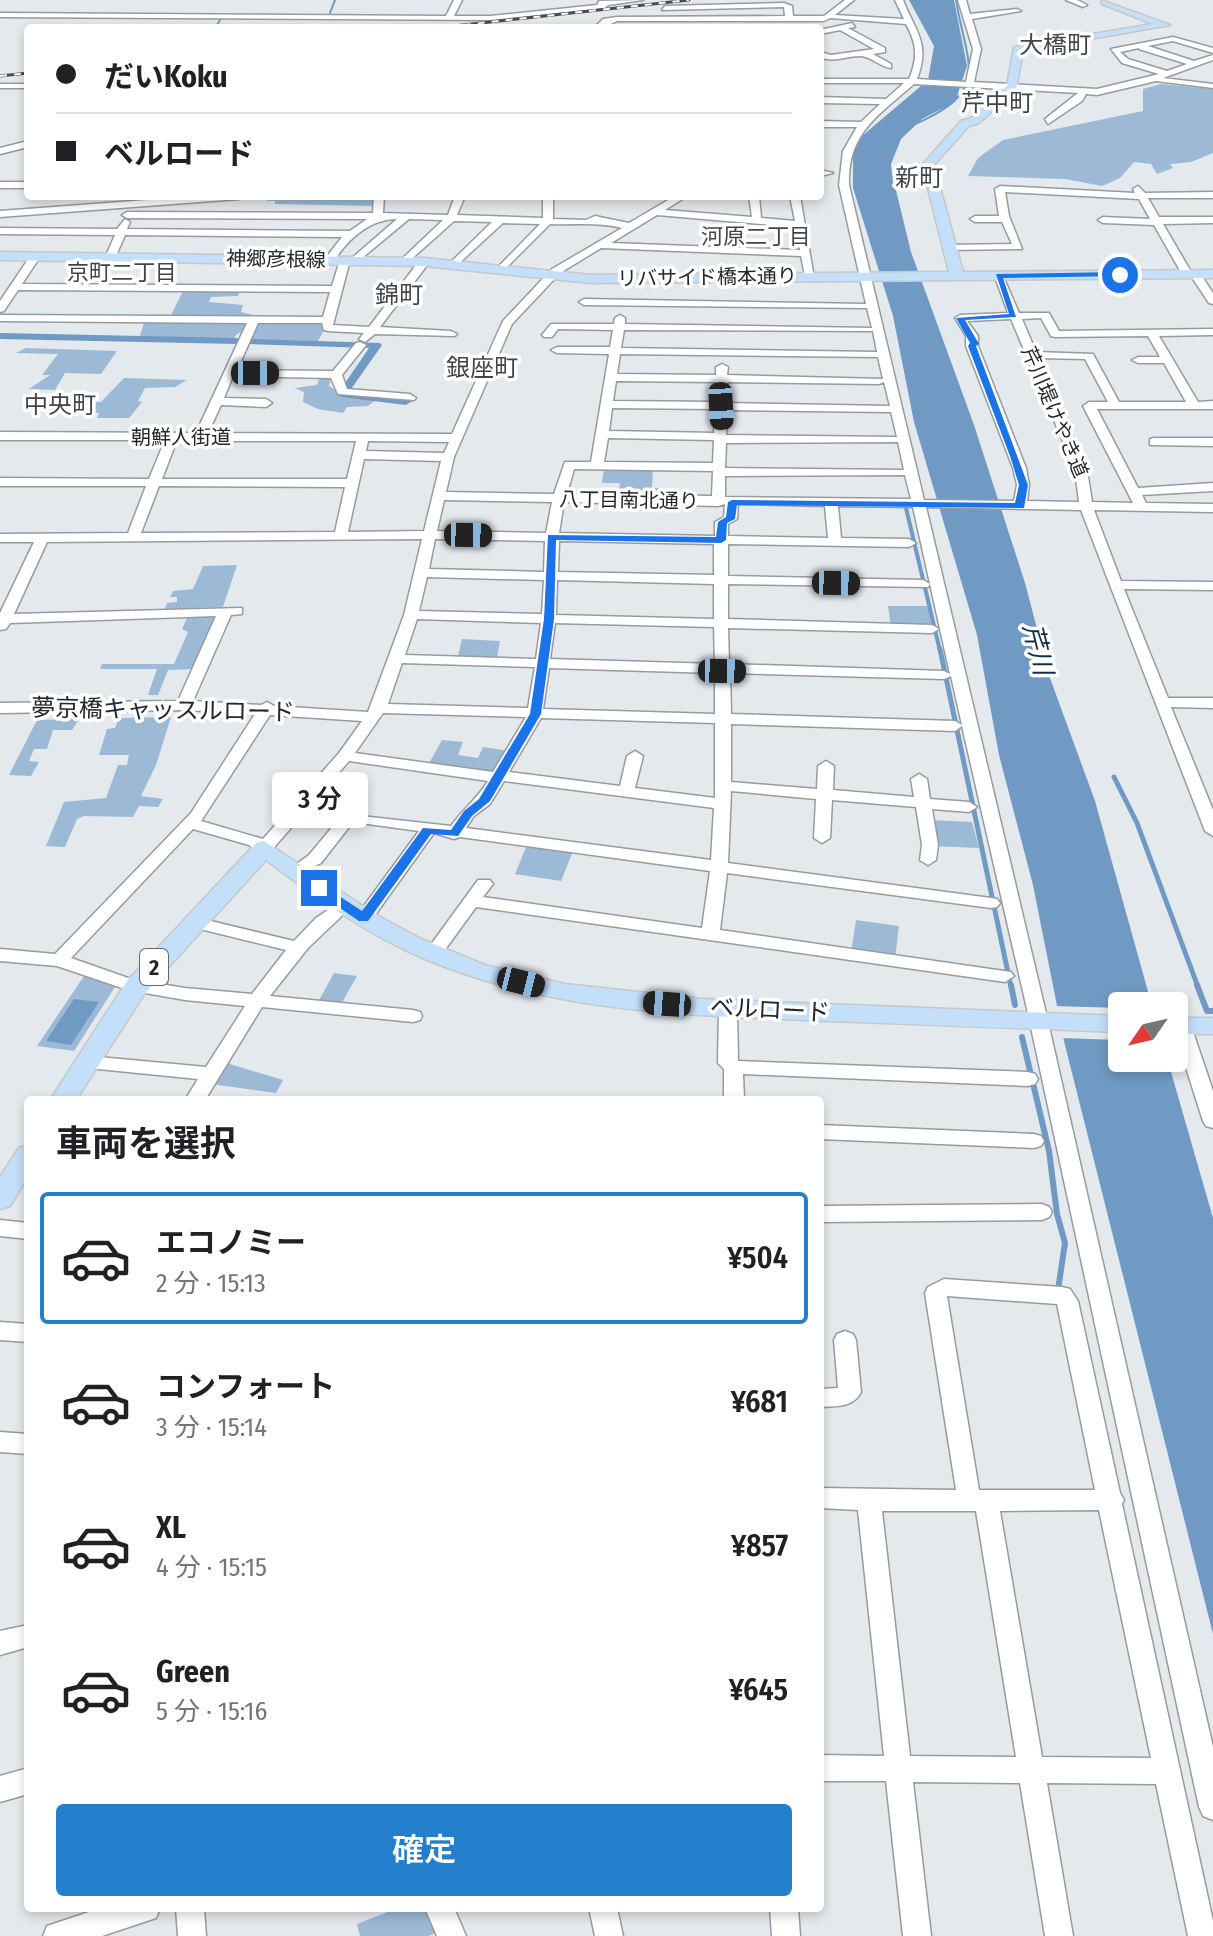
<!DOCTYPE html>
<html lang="ja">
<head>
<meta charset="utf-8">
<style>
  :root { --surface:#fff; --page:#f6f6f6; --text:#202124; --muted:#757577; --line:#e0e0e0; --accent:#237fcc }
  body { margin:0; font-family:"Fira Sans Condensed","Noto Sans JP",sans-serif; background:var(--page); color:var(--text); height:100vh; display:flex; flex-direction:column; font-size:30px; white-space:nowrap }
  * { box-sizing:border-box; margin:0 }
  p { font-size:26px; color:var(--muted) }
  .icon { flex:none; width:44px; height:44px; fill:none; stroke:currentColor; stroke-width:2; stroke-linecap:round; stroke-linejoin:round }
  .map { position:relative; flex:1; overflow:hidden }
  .details { position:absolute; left:24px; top:1096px; width:800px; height:816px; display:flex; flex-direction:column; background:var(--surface); border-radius:8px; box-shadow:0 4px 12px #0003 }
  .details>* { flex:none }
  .hud { position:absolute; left:24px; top:24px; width:800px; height:176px; border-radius:8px; box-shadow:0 4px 12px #0003; display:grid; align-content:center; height:176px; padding:0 32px; background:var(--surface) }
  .needle { width:52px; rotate:236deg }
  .fabs { position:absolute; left:1108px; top:992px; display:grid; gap:16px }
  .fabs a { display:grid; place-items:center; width:80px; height:80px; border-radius:8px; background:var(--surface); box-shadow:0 4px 12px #0003; font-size:40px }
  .end { position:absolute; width:36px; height:36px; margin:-18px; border:10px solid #1a73e8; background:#fff; box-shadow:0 0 0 4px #fff }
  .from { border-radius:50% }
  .bubble { position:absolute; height:56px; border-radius:8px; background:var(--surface); box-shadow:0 4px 12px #0003; font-size:26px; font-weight:600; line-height:56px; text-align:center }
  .car { position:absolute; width:24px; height:48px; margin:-24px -12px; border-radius:10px; box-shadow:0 0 6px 2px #0007; background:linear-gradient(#222 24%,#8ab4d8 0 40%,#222 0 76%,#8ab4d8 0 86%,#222 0) }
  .hud b { display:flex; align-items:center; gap:28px; height:76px; font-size:30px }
  .hud b+b { border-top:2px solid var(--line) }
  .hud i { width:20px; height:20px; background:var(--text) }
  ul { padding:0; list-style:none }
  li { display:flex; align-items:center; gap:24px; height:132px; margin:0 16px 12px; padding:0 16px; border:4px solid transparent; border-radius:8px }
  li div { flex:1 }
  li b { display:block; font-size:30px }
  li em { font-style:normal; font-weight:600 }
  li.on { border-color:var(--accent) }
  li>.icon { width:72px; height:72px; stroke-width:1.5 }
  h2 { padding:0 32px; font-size:36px; line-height:96px }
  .cta { display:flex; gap:16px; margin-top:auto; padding:16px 32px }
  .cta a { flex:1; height:92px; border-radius:8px; background:var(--accent); color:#fff; font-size:32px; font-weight:600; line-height:92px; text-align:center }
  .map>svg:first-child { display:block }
  .green { fill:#9cb9d6 }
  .water { fill:#709ac3 }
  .pier { fill:#e4e9ee }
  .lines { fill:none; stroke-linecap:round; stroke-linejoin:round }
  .stream-far3 { stroke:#709ac3; stroke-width:2 }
  .stream-far2 { stroke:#709ac3; stroke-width:4 }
  .stream-far1 { stroke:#709ac3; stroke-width:5 }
  .stream { stroke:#709ac3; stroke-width:6 }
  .canal { fill:#709ac3; fill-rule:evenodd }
  .minor-casing { stroke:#969ba0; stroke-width:3 }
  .major-casing { stroke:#c6c7c7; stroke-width:3 }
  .minor { fill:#fff; fill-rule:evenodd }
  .major { fill:#c4dffa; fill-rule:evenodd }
  .rail-casing { stroke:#4a4d50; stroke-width:3 }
  .rail { stroke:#fff; stroke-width:2; stroke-dasharray:7; stroke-linecap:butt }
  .route { fill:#1a73e8 }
  .labels { text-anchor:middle; stroke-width:7; stroke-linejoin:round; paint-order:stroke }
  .far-street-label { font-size:20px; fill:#242628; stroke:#fff }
  .far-neighbourhood-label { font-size:22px; fill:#41454a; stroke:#fff }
  .shield { fill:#fff; stroke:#666768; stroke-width:2 }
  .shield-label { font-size:22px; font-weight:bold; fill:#242628 }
  .far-quarter-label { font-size:24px; fill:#41454a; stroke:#fff }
  .street-label { font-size:24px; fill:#242628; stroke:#fff }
  .water-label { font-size:26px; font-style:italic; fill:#0e2e4b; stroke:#fff }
</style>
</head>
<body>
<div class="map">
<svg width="1213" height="1936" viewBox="0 0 1213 1936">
  <rect width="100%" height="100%" fill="#e4e9ee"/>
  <g class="green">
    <polygon points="1161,84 1213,89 1213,153 1191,162 1170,164 1173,168 1157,174 1151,164 1134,162 1120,178 1102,186 1065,179 968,176 978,158 1003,140 1143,111 1143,89"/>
    <polygon points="266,196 374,196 373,206 275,204 275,201 267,201"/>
    <polygon points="184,289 240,290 238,296 211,297 209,302 243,305 241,312 257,316 170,317"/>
    <polygon points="154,320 244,322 247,330 237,334 233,340 139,339 144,323"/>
    <polygon points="263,322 320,322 324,330 318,341 250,340 256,326"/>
    <polygon points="26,348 117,351 101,374 65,373 55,390 29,389 50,375 42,375 58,354 16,353"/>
    <polygon points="124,378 187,380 175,387 145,388 138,401 142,402 129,418 97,418 99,413 90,412 96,402 101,402"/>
    <polygon points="319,379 331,379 329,386 343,395 376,400 368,406 347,407 343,413 318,409 303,402 304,392 295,388 317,385"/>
    <polygon points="604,467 653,468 652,488 658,488 656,498 618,497 620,483 602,483"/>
    <polygon points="237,565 223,607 165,609 167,603 177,602 177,597 170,597 173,591 193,589 203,566"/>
    <polygon points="888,606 928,606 933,628 891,627"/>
    <polygon points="188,616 216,616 191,669 168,670 158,695 148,695 157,669 100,669 102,664 174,664 188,632 182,629"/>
    <polygon points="462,639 500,641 496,663 457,661"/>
    <polygon points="171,717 156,765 141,796 163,799 158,807 139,806 133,817 84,816 77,819 65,847 46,846 64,802 106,798 118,765 127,765 129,755 99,755 107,729 115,728 119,718"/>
    <polygon points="79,719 72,730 53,730 47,749 34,749 29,761 39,762 31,776 9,775 37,720"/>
    <polygon points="442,740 463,742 458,755 478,758 483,747 510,751 495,775 427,767"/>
    <polygon points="929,820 972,822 979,848 932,846"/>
    <polygon points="527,845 573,851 561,881 515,874"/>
    <polygon points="856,920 899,926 895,959 851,953"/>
    <polygon points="334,973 357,976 340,1006 317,1004"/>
    <polygon points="84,976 115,987 74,1051 37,1046"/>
    <polygon points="223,1062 283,1080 276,1093 211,1084"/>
    <polygon points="398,1908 434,1908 444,1930 428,1936 360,1936 357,1924"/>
  </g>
  <g class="water">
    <polygon points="909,0 954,0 967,66 955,102 922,119 901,139 891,164 892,174 911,252 974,425 1025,583 1050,678 1095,801 1152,1006 1122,1006 1122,1058 1167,1058 1213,1218 1213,1634 1064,1041 1033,885 999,755 977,635 914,422 893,316 853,188 853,153 862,136 928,80 934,46"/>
    <polygon points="74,999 99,1002 71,1045 46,1041"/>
  </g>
  <polygon class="pier" points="1053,1006 1122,1008 1122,1040 1059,1038"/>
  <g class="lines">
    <g class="stream-far3">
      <polyline points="330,13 335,0"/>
      <polyline points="215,28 222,17 219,17"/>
      <path d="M915 124C993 91 966 63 956 0"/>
    </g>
    <polyline class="stream-far2" points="906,508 940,651"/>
    <g class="stream-far1">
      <polyline points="940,649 1011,987"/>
      <polyline points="1114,777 1137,823 1198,987"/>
    </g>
    <g class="stream">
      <polyline points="1011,985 1015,1005"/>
      <polyline points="1197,985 1207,1011 1213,1011"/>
      <polyline points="1022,1037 1049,1151 1057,1214 1065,1243 1058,1290"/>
    </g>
    <g class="canal">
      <polygon points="0,333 237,338 243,341 237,344 0,339"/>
      <polygon points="250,339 380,343 382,345 349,392 406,397 412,401 406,405 341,397 339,395 344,392 341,389 369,348 246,344 246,340"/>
    </g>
    <defs>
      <g id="minor">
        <polygon points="454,0 462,0 454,16 490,16 597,5 599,1 643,0 608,5 605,8 490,20 0,17 0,13 446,16"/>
        <path d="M845 0H854L835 15 904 19 895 0H903C915 31 931 43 917 79L966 82 973 49 958 0H966L970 14 1017 9 1021 11 972 19 981 49 974 82 1097 89 1159 74 1122 63 1111 49 1173 37 1213 48V53L1173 41 1148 46 1194 61 1213 55V60L1163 78 1213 84V88L1156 81 1097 95 1086 94 1082 101 1048 124 1045 119 1078 93 914 84C879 115 847 133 849 185L924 500 1014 501 1017 485 1013 468 966 346V336L955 318 960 315 1008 313 994 274 1003 276 1019 313H1049L1059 331 1213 329V335L1159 336 1198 402 1213 401V409H1097L1138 488 1213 483V491L1142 495 1146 503 1213 504V512L1094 510 1121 581 1213 582V590L1124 589 1168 698H1213V708L1171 707 1213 810V836L1205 831 1081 510 926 507 1045 1009 1213 1747V1820L1203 1816 1199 1807 1027 1009 962 726 955 731 731 724V782L817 789 818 766 826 761 834 766 833 790 914 797 911 779 919 774 927 779 930 799 969 802 977 807 969 812 932 809 938 845 936 860 928 865 920 860 922 845 916 807 832 800 830 838 822 843 814 838 816 799 731 791 728 863 991 898 997 899 1000 903 997 907 991 908 727 873 720 930 1011 972 1014 976 1005 982 476 907 439 958H427L424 954 427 950 478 880H490L493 884 483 897 702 928 710 871 460 837 454 839 434 833 370 922H358L355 918 358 914 419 831 353 822 321 863 295 876 289 875 287 871 309 855 343 814 451 826C463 809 477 799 488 781L349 761 270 852H258L249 845 193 829 71 958 131 979 185 988 252 994 286 950 188 926 185 922 188 918 194 917 294 941 316 918 343 900 349 901 352 905 349 909 308 948 270 996 413 1010 420 1012 422 1016 420 1020 413 1022 262 1007 205 1100H185L198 1079 88 1068 78 1062 88 1056 206 1067 245 1006 185 1000 128 990 57 966 0 961V949L55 954 191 813 255 714 184 710 0 713V703L178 701 216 616 10 623 6 629 0 630V613L34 542H0V534L128 533 146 486H0V478L149 479 165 440H0V432L196 433 247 323 0 321V315L323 317 330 292 18 290 4 311 0 312V301L31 255 40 257 22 284 332 286 340 260 345 257 350 260 333 325 369 327 420 260H428V264L380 327 451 331 457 334 455 336 375 334 365 342 359 339 364 333 328 331 324 330 322 323H258L237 370 333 371 356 343 360 342 366 345 342 375 347 389 410 394 416 398 414 400 338 394 331 378 233 376 224 398 266 399 272 403 266 407 221 405 208 433 452 434 503 321 552 269 622 228C598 222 576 225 550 224L504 270 499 267 500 265 540 224 503 223 456 266 452 265V261L492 222 454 221 406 264 401 261 402 259 443 220 409 219 356 263 352 262V258L397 219C370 219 348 239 334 261L330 262 325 259 342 237 125 235 115 258 110 261 105 258 115 235 0 234V228L117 229 125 219 130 222 127 229 350 231 367 219 127 218 122 215 127 212 373 213 374 196H384L383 213 448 215 455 196H465L457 215 543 218V196H553V219L586 220 595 216 629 223 675 196H687L665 210 752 217 749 196H759L761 218 795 221 790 196H800L814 278 805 276 801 256 601 248 560 273 512 324 454 457 446 492 554 494 565 462H591L609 354 557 353 551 350 557 347H610L613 330 558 329 552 337H544L542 335 551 324H614L615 318 620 315 625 318V324L872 328 867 308 584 305 579 302 584 299 866 304 839 185 843 151 857 127H820V121L861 122 880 104 820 103V97L886 99 904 83H820V79H909C918 58 917 44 906 24L830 18 824 21H617L603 28H594L603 19 617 17 785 16 784 7 662 10 665 6 784 3 792 6 793 16H824ZM1139 48V49L1187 64 1167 71 1128 59 1120 52ZM657 215 796 227 800 250 611 243ZM1041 318 1051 336 1055 337 1148 336 1160 357H1138L1132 360 1138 363H1164L1186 402H1119L1093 354 1036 352 1022 319ZM1011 319 1075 470 1079 502 1027 501 1029 485 1026 468 978 346V336L967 321ZM624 330 873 331 877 352 621 348ZM620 354 878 357 883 379 727 375 728 367 722 364 716 367V375L617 374ZM1039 358 1085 359 1108 402H1089L1083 406 1133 503 1092 502 1087 470ZM616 381 716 382 715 402 613 401ZM727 382 879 384 884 382 890 406 727 403ZM612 408 715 409 714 433 609 431ZM727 410 891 412 897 437 726 435ZM608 438 714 440 713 463 604 462ZM177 440 200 441H356L347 479H162ZM368 441 449 442 444 453 366 451ZM898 442 904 470 725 468 726 443ZM364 459 441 461 424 531 348 532ZM574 469 713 471 712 496 567 494ZM905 475 911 499 725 497V476ZM159 486 345 487 335 532 141 533ZM444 500 552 502 546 533 437 531ZM564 502 718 506 725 504 724 517 715 522V536L559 533ZM738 504 825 506 828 538 728 536V524L737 519ZM838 506 913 507 950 674 944 671 729 664 728 628 932 633 939 629 932 625 728 619V584L928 587 930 584 923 580 728 576V544L909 547 916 543 909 539 841 538ZM422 539 404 615 368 712 274 706 267 702 261 705 193 701 231 615 242 614V608L14 614 47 542ZM435 539 545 541 544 572 429 569ZM559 541 714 544V575L558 572ZM427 577 544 580 542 614 419 611ZM557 580 714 584V619L556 615ZM417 619 541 623 536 659 405 655ZM555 623 714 627 715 664 550 659ZM402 663 535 667 528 708 388 704ZM549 668 715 673V714L543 709ZM730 673 944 679 951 676 962 725 955 721 731 714ZM383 713 526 717 493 772 355 753ZM270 715 362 721 339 753 263 839 201 821ZM541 718 715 723V798L635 788 643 756 635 751 627 756 620 786 509 772ZM504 781 714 808 711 860 466 828 474 816 490 804Z"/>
        <polygon points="1066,0 1077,0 1087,5 1083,7"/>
        <path d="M852 23 855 27 848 28 885 48V52L873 54 891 64V68C880 67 871 56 860 56 846 56 834 63 820 57V52L831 55 874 49 840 30 820 34V30Z"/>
        <rect x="0" y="84" width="28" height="4"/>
        <polygon points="28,141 28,147 0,154 0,148"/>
        <polygon points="820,170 833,173 820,176"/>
        <rect x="0" y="182" width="28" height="6"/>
        <polygon points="1000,186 1135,193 1133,189 1138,186 1145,193 1213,192 1213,198 1148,198 1159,217 1213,217 1213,223 1163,224 1190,270 1199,272 1213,293 1213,304 1209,303 1191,276 1182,274 1154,225 1103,223 1098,220 1103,217 1150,219 1139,199 1005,192 1009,216 1022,249 946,250 945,248 950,245 1012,244 1002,222 975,222 970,219 975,216 999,216 995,189"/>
        <polygon points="201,196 244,196 239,199 0,217 0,211"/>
        <polygon points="1154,438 1213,438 1213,446 1150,445 1150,439"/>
        <polygon points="728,1003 737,1009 738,1061 1028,1072 1035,1074 1038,1079 1035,1084 1028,1086 743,1074 744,1100 724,1100 724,1069 718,1063 719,1009"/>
        <polygon points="1182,1020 1191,1026 1213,1091 1213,1128 1206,1126 1203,1121 1174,1030 1175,1022"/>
        <polygon points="820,1125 1034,1134 1041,1136 1044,1141 1041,1146 1034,1148 820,1139"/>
        <polygon points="1042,1204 1049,1207 1052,1212 1049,1217 1042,1220 820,1222 820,1206"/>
        <polygon points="0,1220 28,1223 28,1239 0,1236"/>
        <path d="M944 1279 1062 1287 1070 1289 1078 1301 1120 1493 1124 1500 1122 1504 1213 1921V1936H1188L1156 1784 1047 1783 1073 1936H1045L1020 1783 913 1782 931 1936H903L886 1781H820V1755L884 1756 858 1510 820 1508V1488L956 1490 925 1293 928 1287ZM947 1296 1057 1304 1095 1490H979ZM1099 1510 1151 1758 1042 1757 1000 1511ZM882 1511H976L1016 1757 910 1756Z"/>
        <polygon points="0,1322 28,1324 28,1342 0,1340"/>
        <path d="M845 1331 853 1334 856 1340 861 1392C853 1408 835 1406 820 1407V1389L838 1388 834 1340 837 1334Z"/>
        <polygon points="0,1432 28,1434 28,1454 0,1452"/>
        <polygon points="28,1625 28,1647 0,1655 0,1631"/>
        <polygon points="28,1768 28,1794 0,1802 0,1776"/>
        <polygon points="101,1908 160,1908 156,1918 102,1936 43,1936 47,1926"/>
        <polygon points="176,1908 204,1908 206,1936 178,1936"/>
        <polygon points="425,1908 454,1908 466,1936 437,1936"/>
        <polygon points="589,1908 617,1908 623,1936 595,1936"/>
        <polygon points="770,1908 798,1908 800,1936 772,1936"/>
      </g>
      <g id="major">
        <polygon points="1101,0 1170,25 1023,51 1016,89 979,123 969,126 934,165 963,272 1213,270 1213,278 591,283 424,266 0,260 0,252 424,258 591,275 949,272 922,165 961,121 971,118 1007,86 1014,47 1153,24 1102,4"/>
        <path d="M264 841 375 914 419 938 485 965 565 984 703 999 1122 1016V1032C1025 1029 928 1025 831 1021 694 1016 553 1013 425 959 367 935 316 897 266 860L145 993 76 1100H50L127 981 256 843Z"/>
        <rect x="1174" y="1018" width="39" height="16"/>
        <polygon points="28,1145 28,1177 10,1206 0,1209 0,1177 19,1148"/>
      </g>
    </defs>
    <use href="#minor" class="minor-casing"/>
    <use href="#major" class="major-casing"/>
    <use href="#minor" class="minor"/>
    <use href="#major" class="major"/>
    <defs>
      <g id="rail">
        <polyline points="436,28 689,0"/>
        <polyline points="0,76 28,73"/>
      </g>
    </defs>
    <use href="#rail" class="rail-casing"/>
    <use href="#rail" class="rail"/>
  </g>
  <polygon class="route" points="1120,272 1122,276 1003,278 1016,317 965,320 979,344 976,346 1028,485 1024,508 737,505 735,519 727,523 726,540 721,543 556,540 554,619 541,714 490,801 472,816 458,836 431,834 368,921 359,921 315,891 315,886 324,886 362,911 423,828 451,830 464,811 479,799 530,714 544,619 548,535 716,537 718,522 726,517 728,502 732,500 1015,503 1019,485 1010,456 968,346 970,343 956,318 1009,314 996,274"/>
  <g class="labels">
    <g class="far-street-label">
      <text transform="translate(276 259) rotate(1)" y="7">神郷彦根線</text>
      <text transform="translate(707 277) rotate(-1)" y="7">リバサイド橋本通り</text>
      <text transform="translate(1055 412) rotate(67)" y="7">芹川堤けやき道</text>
      <text x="181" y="444">朝鮮人街道</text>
      <text transform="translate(629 500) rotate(1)" y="7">八丁目南北通り</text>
    </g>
    <g class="far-neighbourhood-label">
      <text x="756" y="244">河原二丁目</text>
      <text x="122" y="280">京町二丁目</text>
    </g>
    <rect class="shield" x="140" y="949" width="28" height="36" rx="6"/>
    <g class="shield-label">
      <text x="154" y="975">2</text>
    </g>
    <g class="far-quarter-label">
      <text x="1055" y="53">大橋町</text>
      <text x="997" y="111">芹中町</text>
      <text x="919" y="186">新町</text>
      <text x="399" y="303">錦町</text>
      <text x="482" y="376">銀座町</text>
      <text x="60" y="413">中央町</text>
    </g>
    <g class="street-label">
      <text transform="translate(163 710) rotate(1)" y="8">夢京橋キャッスルロード</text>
      <text transform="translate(770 1010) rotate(3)" y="8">ベルロード</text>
    </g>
    <g class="water-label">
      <text transform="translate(1038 649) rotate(76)" y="9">芹川</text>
    </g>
  </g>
</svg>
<div class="fabs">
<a><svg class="needle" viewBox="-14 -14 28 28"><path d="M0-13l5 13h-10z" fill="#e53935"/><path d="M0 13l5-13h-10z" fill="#757577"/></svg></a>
</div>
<i class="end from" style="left:1120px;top:275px"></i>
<i class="end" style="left:319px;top:888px"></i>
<div class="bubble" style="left:272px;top:772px;width:96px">3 分</div>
<i class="car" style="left:255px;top:373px;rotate:90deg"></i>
<i class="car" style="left:721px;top:406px;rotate:177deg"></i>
<i class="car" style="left:468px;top:535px;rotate:91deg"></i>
<i class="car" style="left:836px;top:583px;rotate:91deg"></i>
<i class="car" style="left:722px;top:671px;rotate:91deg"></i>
<i class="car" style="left:521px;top:982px;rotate:104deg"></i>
<i class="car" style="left:667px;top:1004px;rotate:274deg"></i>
<div class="hud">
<b><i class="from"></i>だいKoku</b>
<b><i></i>ベルロード</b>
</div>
<section class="details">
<h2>車両を選択</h2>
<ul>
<li class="on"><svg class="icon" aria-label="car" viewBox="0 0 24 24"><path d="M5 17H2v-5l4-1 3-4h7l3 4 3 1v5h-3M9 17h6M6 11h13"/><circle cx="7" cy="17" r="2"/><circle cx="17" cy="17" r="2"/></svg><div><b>エコノミー</b><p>2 分 · 15:13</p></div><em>¥504</em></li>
<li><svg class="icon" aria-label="car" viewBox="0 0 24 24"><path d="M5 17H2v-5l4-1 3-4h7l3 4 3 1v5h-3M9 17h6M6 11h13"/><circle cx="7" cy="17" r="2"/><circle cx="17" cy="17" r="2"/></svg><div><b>コンフォート</b><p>3 分 · 15:14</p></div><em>¥681</em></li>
<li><svg class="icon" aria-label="car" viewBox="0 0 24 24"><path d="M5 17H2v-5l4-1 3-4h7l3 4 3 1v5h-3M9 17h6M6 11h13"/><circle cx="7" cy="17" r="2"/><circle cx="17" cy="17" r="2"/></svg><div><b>XL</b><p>4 分 · 15:15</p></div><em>¥857</em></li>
<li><svg class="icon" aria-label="car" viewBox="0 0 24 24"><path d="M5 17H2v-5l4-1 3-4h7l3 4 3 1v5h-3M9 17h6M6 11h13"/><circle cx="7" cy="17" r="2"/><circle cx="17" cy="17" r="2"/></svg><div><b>Green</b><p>5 分 · 15:16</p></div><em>¥645</em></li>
</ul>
<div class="cta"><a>確定</a></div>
</section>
</div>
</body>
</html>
